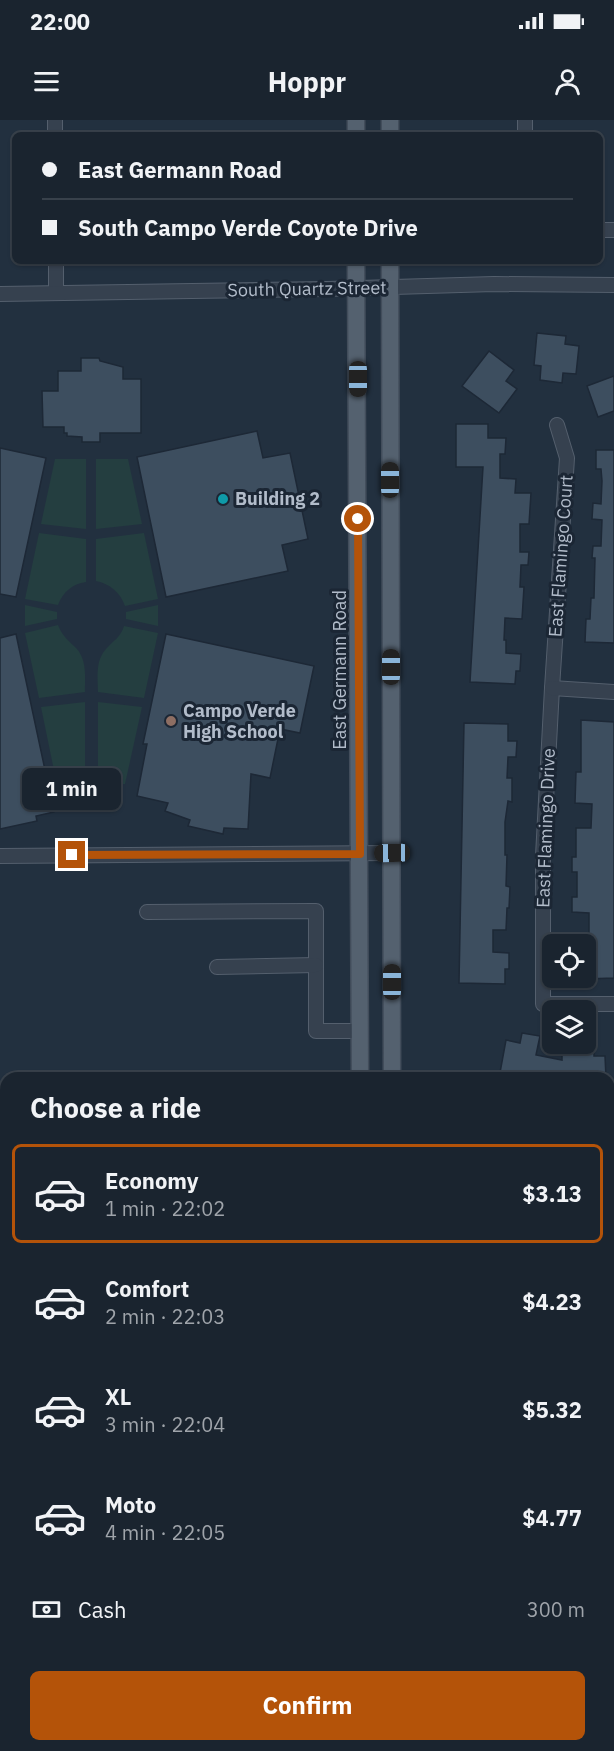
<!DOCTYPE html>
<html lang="en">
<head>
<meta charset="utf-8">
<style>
  :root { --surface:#1a242f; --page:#232c37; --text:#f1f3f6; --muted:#9fa4aa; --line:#38414b; --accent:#b45309 }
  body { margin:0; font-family:"IBM Plex Sans",sans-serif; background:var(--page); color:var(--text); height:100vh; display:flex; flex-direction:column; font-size:22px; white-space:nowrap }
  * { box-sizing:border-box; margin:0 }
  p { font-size:20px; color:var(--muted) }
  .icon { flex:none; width:33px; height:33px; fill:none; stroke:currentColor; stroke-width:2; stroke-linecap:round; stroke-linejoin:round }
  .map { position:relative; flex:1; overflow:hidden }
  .drawer { position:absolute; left:0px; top:952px; width:615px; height:680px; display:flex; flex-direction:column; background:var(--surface); border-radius:18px 18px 0 0; box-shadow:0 2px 4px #0004,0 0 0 2px var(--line) }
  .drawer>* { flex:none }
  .banner { position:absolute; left:12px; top:12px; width:591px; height:132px; border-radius:9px; box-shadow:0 2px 4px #0004,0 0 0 2px var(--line); display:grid; align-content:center; height:132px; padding:0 30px; background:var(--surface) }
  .controls { position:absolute; left:542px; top:814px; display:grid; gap:12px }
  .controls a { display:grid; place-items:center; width:54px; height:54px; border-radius:9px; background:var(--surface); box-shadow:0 2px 4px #0004,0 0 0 2px var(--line); font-size:30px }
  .end { position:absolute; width:27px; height:27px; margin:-14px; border:8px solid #b45309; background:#fff; box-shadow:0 0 0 3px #fff }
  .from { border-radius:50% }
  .bubble { position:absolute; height:42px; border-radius:9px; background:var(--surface); box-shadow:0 2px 4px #0004,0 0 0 2px var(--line); font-size:20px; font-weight:700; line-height:42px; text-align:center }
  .car { position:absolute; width:18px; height:36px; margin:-18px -9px; border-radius:8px; box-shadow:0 0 4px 2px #0007; background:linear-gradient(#222 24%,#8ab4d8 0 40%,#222 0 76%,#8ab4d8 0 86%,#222 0) }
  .banner b { display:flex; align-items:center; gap:21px; height:57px; font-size:22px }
  .banner b+b { border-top:2px solid var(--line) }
  .banner i { width:15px; height:15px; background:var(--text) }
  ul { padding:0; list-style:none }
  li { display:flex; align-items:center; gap:18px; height:99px; margin:0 12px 9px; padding:0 18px; border:3px solid transparent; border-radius:9px }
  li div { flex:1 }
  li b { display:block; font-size:22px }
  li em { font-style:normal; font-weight:700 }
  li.active { border-color:var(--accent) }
  li>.icon { width:54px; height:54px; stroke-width:1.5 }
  h2 { padding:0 30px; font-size:27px; line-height:72px }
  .pay { display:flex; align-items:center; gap:15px; height:66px; padding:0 30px; font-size:22px }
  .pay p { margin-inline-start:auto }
  .button { display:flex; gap:12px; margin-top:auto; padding:12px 30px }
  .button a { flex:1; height:69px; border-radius:9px; background:var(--accent); color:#fff; font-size:24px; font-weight:700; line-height:69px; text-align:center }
  .status { display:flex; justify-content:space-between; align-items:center; height:42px; padding:0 30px; background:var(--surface); direction:ltr }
  .status svg { height:16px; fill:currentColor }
  header { display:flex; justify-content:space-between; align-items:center; height:78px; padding:0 30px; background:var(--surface); font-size:27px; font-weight:700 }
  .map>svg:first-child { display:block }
  .green { fill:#243e40 }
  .building { fill:#3d4e5f; stroke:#1d2836; stroke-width:1.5 }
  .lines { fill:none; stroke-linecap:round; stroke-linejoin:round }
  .minor-casing { stroke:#545f6d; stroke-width:16 }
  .major-casing { stroke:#424d5b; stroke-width:19 }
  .minor { stroke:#36414f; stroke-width:14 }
  .major { stroke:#54616f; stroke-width:16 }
  .route { stroke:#b45309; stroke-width:8 }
  .culture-dot { fill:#0f9aa8; stroke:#1b2634; stroke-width:2 }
  .education-dot { fill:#8d6e63; stroke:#1b2634; stroke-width:2 }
  .labels { text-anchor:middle; stroke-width:6; stroke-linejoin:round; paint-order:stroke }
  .street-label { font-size:18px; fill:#b2bcca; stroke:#1b2634 }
  .poi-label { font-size:18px; font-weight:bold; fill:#b2bcca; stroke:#1b2634; text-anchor:start }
</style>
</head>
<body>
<div class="status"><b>22:00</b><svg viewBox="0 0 49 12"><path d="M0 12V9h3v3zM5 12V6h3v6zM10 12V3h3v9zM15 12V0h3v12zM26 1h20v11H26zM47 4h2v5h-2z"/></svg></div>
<header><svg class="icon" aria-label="menu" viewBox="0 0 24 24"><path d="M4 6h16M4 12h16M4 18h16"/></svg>Hoppr<svg class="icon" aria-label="person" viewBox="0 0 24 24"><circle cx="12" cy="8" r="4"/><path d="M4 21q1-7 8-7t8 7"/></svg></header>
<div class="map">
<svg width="614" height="1631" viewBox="0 0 614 1631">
  <rect width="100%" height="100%" fill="#22303f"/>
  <g class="green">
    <polygon points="55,339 86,339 86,409 41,404"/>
    <polygon points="96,339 128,339 142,404 96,409"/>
    <path d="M39 413 86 419V462C72 464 63 472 58 485L25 479Z"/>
    <path d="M144 413 158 479 125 486C120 472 110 464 96 461V419Z"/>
    <polygon points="25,485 57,492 57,499 25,506"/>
    <polygon points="158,485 158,506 126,499 126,492"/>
    <path d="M58 505C62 516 69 521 77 529 87 541 85 557 85 572L39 578 25 513Z"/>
    <path d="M124 506 158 513 144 578 98 572C98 557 95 541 106 529 113 521 121 517 124 506Z"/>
    <polygon points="85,582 85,664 57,665 41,587"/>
    <polygon points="98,582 142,587 125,664 98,664"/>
    <polygon points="449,1626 525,1626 525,1631 450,1631"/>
  </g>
  <g class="building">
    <polygon points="537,213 566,216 565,224 579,226 576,254 563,253 562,263 540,260 541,246 534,245"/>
    <polygon points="489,231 514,250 506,261 517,269 499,293 462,266"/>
    <polygon points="81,238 99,238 100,241 123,247 123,259 141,259 141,313 100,313 100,322 82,322 82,317 67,316 67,313 64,313 64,307 43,307 42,271 58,271 58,251 81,251"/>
    <polygon points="614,256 614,291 598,297 587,266"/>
    <polygon points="456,304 488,304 488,318 506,318 505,334 500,334 500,358 516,359 515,373 531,373 529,404 520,404 520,432 529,432 528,445 521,445 520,467 524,467 522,499 505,498 504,520 506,520 506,533 521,534 520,551 516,551 515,564 470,562 483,347 456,347"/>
    <polygon points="257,311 263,338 290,333 308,419 282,425 288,451 166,477 137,337"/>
    <polygon points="0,328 46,338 16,477 0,474"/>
    <polygon points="596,330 614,330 614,523 585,522 586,499 590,499 591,478 594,478 595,438 592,438 593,426 601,426 602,400 592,399 593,383 601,384 602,361 601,349 596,349"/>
    <polygon points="16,514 54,692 36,696 37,701 0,709 0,518"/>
    <polygon points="166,514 314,546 300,613 280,609 270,658 251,654 248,709 224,708 223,714 188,706 190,700 165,691 168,683 137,676 147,624 143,624"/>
    <polygon points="581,600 614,602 614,858 585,859 585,817 589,817 589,793 572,792 572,777 577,777 577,752 572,752 572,737 576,737 576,708 591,708 592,684 575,683 576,652 581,652"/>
    <polygon points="464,603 508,604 508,621 517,621 516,637 508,637 507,658 512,658 512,682 508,681 505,702 505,735 507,735 506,766 510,767 509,788 507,788 506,810 493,810 493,832 509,833 509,849 505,849 505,864 459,863"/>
    <polygon points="522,913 540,916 536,935 562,940 562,924 594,924 594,936 605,936 606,958 499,958 506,920 520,923"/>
  </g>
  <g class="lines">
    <defs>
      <g id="minor">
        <polyline points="55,0 55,15"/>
        <polyline points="525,0 525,15"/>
        <polyline points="600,110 614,110"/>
        <polyline points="56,141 56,173"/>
        <polyline points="0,174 327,169 494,164 614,165"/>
        <polyline points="557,305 567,338 552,568 543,736 543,884 614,884"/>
        <polyline points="552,568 614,572"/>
        <polyline points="0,736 392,733"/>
        <polyline points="147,792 316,791 316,911 360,911"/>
        <polyline points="217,847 316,845"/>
        <polyline points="609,1325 614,1325"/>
        <polyline points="609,1583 614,1583"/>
      </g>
      <g id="major">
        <polyline points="356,0 356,15"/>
        <polyline points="390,15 390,0"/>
        <polyline points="356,141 360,958"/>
        <polyline points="390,141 392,958"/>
        <polyline points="365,1626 365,1631"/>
        <polyline points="397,1626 397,1631"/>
      </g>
    </defs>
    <use href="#minor" class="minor-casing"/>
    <use href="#major" class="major-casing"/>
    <use href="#minor" class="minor"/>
    <use href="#major" class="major"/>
  </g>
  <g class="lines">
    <polyline class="route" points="72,735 360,734 358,399"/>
  </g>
  <circle class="culture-dot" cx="223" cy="379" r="6"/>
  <circle class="education-dot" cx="171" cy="601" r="6"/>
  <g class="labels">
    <g class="street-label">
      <text transform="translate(307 169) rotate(-1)" y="6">South Quartz Street</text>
      <text transform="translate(561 436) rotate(-86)" y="6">East Flamingo Court</text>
      <text transform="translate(340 550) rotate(-90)" y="6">East Germann Road</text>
      <text transform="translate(546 708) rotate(-88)" y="6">East Flamingo Drive</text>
    </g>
    <g class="poi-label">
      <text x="235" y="385">Building 2</text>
      <text x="183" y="597">Campo Verde<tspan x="183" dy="21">High School</tspan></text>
    </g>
  </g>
</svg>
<div class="controls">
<a><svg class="icon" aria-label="locate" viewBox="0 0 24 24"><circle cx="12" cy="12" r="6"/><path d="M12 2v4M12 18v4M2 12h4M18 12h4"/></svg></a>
<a><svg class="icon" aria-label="layers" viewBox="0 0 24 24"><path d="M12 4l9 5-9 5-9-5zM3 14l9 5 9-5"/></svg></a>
</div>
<i class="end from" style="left:358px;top:399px"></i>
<i class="end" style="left:72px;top:735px"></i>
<div class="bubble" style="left:22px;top:648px;width:99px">1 min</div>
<i class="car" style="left:358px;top:259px;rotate:180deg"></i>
<i class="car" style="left:390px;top:360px;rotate:0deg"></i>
<i class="car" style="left:391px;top:547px;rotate:0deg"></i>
<i class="car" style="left:392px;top:733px;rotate:269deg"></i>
<i class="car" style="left:392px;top:862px;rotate:0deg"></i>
<div class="banner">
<b><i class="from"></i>East Germann Road</b>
<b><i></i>South Campo Verde Coyote Drive</b>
</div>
<section class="drawer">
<h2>Choose a ride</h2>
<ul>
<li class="active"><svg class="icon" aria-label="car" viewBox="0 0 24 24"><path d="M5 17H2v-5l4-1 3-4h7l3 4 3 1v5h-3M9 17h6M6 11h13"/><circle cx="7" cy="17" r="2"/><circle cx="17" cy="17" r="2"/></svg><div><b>Economy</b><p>1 min · 22:02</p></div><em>$3.13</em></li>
<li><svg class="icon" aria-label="car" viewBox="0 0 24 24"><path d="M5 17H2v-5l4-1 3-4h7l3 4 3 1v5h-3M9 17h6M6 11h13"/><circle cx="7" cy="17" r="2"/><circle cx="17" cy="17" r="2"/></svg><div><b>Comfort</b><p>2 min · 22:03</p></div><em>$4.23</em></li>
<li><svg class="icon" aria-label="car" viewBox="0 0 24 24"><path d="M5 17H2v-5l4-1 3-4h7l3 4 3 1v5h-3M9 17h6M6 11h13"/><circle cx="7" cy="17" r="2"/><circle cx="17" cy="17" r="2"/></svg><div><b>XL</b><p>3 min · 22:04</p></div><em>$5.32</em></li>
<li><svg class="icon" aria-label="car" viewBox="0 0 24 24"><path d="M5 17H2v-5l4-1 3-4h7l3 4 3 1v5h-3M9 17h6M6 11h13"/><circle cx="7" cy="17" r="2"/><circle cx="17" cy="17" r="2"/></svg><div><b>Moto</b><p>4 min · 22:05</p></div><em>$4.77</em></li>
</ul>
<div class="pay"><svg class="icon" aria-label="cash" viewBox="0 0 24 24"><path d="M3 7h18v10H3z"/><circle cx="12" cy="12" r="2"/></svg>Cash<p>300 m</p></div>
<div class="button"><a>Confirm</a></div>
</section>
</div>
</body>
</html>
